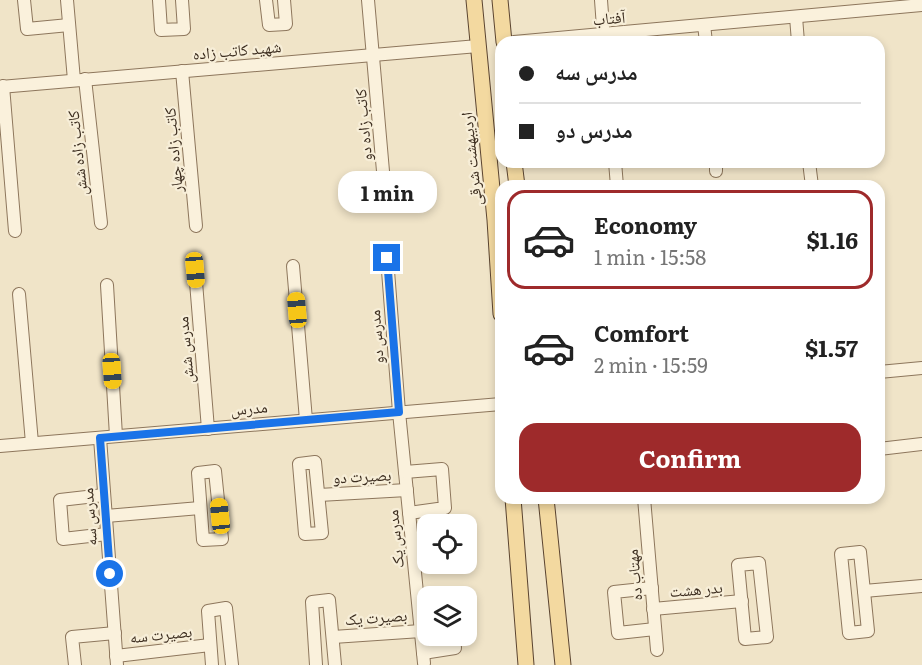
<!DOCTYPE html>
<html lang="en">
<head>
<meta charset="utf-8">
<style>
  :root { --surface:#fff; --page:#f6f6f6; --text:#222; --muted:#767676; --line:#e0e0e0; --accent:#9e2a2b }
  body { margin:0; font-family:Literata,"Noto Naskh Arabic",serif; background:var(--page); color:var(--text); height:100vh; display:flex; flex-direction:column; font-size:22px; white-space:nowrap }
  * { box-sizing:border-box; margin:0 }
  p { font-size:20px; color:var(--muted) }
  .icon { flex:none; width:33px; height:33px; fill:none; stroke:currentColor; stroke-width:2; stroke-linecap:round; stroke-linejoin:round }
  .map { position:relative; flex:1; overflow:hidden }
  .sheet { position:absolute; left:495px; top:180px; width:390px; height:324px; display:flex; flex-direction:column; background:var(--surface); border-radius:18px; box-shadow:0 3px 9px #0003 }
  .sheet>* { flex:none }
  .guide { position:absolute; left:495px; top:36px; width:390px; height:132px; border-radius:18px; box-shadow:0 3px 9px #0003; display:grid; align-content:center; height:132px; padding:0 24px; background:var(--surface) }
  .controls { position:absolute; left:417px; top:514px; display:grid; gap:12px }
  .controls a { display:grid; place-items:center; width:60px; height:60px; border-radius:12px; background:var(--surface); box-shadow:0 3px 9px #0003; font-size:30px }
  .end { position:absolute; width:27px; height:27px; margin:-14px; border:8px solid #1a73e8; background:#fff; box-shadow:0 0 0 3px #fff }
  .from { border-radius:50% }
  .bubble { position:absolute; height:42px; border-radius:18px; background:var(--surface); box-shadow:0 3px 9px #0003; font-size:20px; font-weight:700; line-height:42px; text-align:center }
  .car { position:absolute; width:18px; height:36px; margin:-18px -9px; border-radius:8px; box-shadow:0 0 4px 2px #0007; background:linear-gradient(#f5c518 24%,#345 0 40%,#f5c518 0 76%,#345 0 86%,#f5c518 0) }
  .guide b { display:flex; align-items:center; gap:21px; height:57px; font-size:22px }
  .guide b+b { border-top:2px solid var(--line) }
  .guide i { width:15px; height:15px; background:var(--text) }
  ul { padding:10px 0 0; list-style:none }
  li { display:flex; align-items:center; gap:18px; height:99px; margin:0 12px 9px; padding:0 12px; border:3px solid transparent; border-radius:18px }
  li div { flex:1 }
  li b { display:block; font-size:22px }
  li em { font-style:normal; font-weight:700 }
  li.current { border-color:var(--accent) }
  li>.icon { width:54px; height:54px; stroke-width:1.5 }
  .primary-button { display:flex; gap:12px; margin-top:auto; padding:12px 24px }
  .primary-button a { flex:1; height:69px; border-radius:18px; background:var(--accent); color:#fff; font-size:24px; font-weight:700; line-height:69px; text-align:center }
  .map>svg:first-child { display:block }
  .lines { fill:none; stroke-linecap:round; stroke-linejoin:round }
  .minor-casing { stroke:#8d765c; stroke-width:14 }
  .major-casing { stroke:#5b4430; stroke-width:17 }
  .minor { stroke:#faf1dc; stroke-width:12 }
  .major { stroke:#f3d9a0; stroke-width:15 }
  .route { stroke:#1a73e8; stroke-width:8 }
  .labels { text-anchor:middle; stroke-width:4.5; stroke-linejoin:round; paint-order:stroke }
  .street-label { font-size:16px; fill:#3d2e20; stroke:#f7eed8 }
</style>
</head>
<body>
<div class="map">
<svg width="922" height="665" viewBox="0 0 922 665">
  <rect width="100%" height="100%" fill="#f0e4c8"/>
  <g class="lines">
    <defs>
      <g id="minor">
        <polyline points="24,0 27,29 69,25"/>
        <polyline points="67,0 74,80"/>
        <polyline points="159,0 161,30 184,29 182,0"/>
        <polyline points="266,0 269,25 286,24 284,0"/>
        <polyline points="368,0 385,194"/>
        <polyline points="601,0 604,41"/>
        <polyline points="796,17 798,42"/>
        <polyline points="704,25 706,42"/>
        <polyline points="514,42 922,5"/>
        <polyline points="182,71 196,226"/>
        <polyline points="85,79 101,223"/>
        <polyline points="3,86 15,231"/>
        <polyline points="0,87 478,46"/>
        <polyline points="615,162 617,186"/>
        <polyline points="716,162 716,171"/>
        <polyline points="809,162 812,186"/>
        <polyline points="387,258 399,412 424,663"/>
        <polyline points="293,266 306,420"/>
        <polyline points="195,270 208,429"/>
        <polyline points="107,285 116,436"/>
        <polyline points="19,294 32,443"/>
        <polyline points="879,372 922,368"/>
        <polyline points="100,438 117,665"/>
        <polyline points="0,446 501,404"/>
        <polyline points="879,449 922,444"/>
        <polygon points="315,462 322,533 305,534 299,464"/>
        <polygon points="215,471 222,539 203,540 198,473"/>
        <polyline points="405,472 442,469 445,508 409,513"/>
        <polyline points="104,495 60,500 63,539 107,534"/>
        <polyline points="319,495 407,490"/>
        <polyline points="644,498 657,650"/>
        <polyline points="106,516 200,508"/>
        <polygon points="860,552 868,631 849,633 841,554"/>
        <polygon points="759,563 767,637 745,639 738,565"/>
        <polyline points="652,588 614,592 618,633 655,629"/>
        <polyline points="864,591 922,586"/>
        <polyline points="653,609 742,601"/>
        <polyline points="333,637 421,631"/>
        <polyline points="423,653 455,648 454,636"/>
        <polyline points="116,656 210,645"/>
        <polyline points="75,665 72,637 115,633"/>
        <polyline points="212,665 208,611 226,608 232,665"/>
        <polyline points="316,665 312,602 329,600 335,665"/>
      </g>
      <g id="major">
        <polyline points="474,0 495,220 501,314"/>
        <polyline points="500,0 504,42"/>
        <polyline points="514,162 517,186"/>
        <polyline points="513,498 526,665"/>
        <polyline points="546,498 563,665"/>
      </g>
    </defs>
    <use href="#minor" class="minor-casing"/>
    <use href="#major" class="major-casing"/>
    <use href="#minor" class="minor"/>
    <use href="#major" class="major"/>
  </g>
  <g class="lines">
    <polyline class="route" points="110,574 100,438 399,412 387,258"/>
  </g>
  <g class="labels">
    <g class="street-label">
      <text transform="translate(609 18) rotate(-5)" y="6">آفتاب</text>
      <text transform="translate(237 50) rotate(-5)" y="6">شهید کاتب زاده</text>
      <text transform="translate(363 125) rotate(-95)" y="6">کاتب زاده دو</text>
      <text transform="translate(173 150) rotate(-95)" y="6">کاتب زاده چهار</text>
      <text transform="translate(77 153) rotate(-96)" y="6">کاتب زاده شش</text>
      <text transform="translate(471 159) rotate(-96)" y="6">اردیبهشت شرقی</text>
      <text transform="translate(376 337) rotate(-94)" y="6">مدرس دو</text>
      <text transform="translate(185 350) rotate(-95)" y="6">مدرس شش</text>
      <text transform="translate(249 408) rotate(-5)" y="6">مدرس</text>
      <text transform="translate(362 476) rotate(-3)" y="6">بصیرت دو</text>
      <text transform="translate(89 517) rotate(-94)" y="6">مدرس سه</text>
      <text transform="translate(395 539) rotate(-96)" y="6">مدرس یک</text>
      <text transform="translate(634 575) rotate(-95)" y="6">مهتاب ده</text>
      <text transform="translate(696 589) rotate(-5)" y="6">بدر هشت</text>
      <text transform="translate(376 617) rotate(-4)" y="6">بصیرت یک</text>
      <text transform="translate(161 634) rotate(-6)" y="6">بصیرت سه</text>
    </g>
  </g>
</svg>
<div class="controls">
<a><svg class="icon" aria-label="locate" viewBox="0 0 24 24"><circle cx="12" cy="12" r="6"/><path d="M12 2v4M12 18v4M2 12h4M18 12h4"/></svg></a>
<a><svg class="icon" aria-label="layers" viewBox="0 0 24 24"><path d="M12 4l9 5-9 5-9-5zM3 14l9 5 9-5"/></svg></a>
</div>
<i class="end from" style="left:110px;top:574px"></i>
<i class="end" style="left:387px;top:258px"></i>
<div class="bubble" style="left:338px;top:171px;width:99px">1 min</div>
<i class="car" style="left:195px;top:270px;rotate:175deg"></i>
<i class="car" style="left:297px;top:310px;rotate:355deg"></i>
<i class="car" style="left:112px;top:371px;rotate:176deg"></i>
<i class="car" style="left:220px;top:516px;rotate:354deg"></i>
<div class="guide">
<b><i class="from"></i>مدرس سه</b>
<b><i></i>مدرس دو</b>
</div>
<section class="sheet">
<ul>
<li class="current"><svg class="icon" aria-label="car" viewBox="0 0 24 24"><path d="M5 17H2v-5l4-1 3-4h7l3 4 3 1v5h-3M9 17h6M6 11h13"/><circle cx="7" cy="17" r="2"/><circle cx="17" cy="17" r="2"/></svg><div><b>Economy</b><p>1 min · 15:58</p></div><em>$1.16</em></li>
<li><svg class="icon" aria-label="car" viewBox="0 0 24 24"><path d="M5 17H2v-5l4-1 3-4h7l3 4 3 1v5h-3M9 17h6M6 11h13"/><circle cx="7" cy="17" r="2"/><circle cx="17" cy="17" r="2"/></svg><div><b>Comfort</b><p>2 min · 15:59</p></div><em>$1.57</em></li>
</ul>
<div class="primary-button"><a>Confirm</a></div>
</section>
</div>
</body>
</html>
